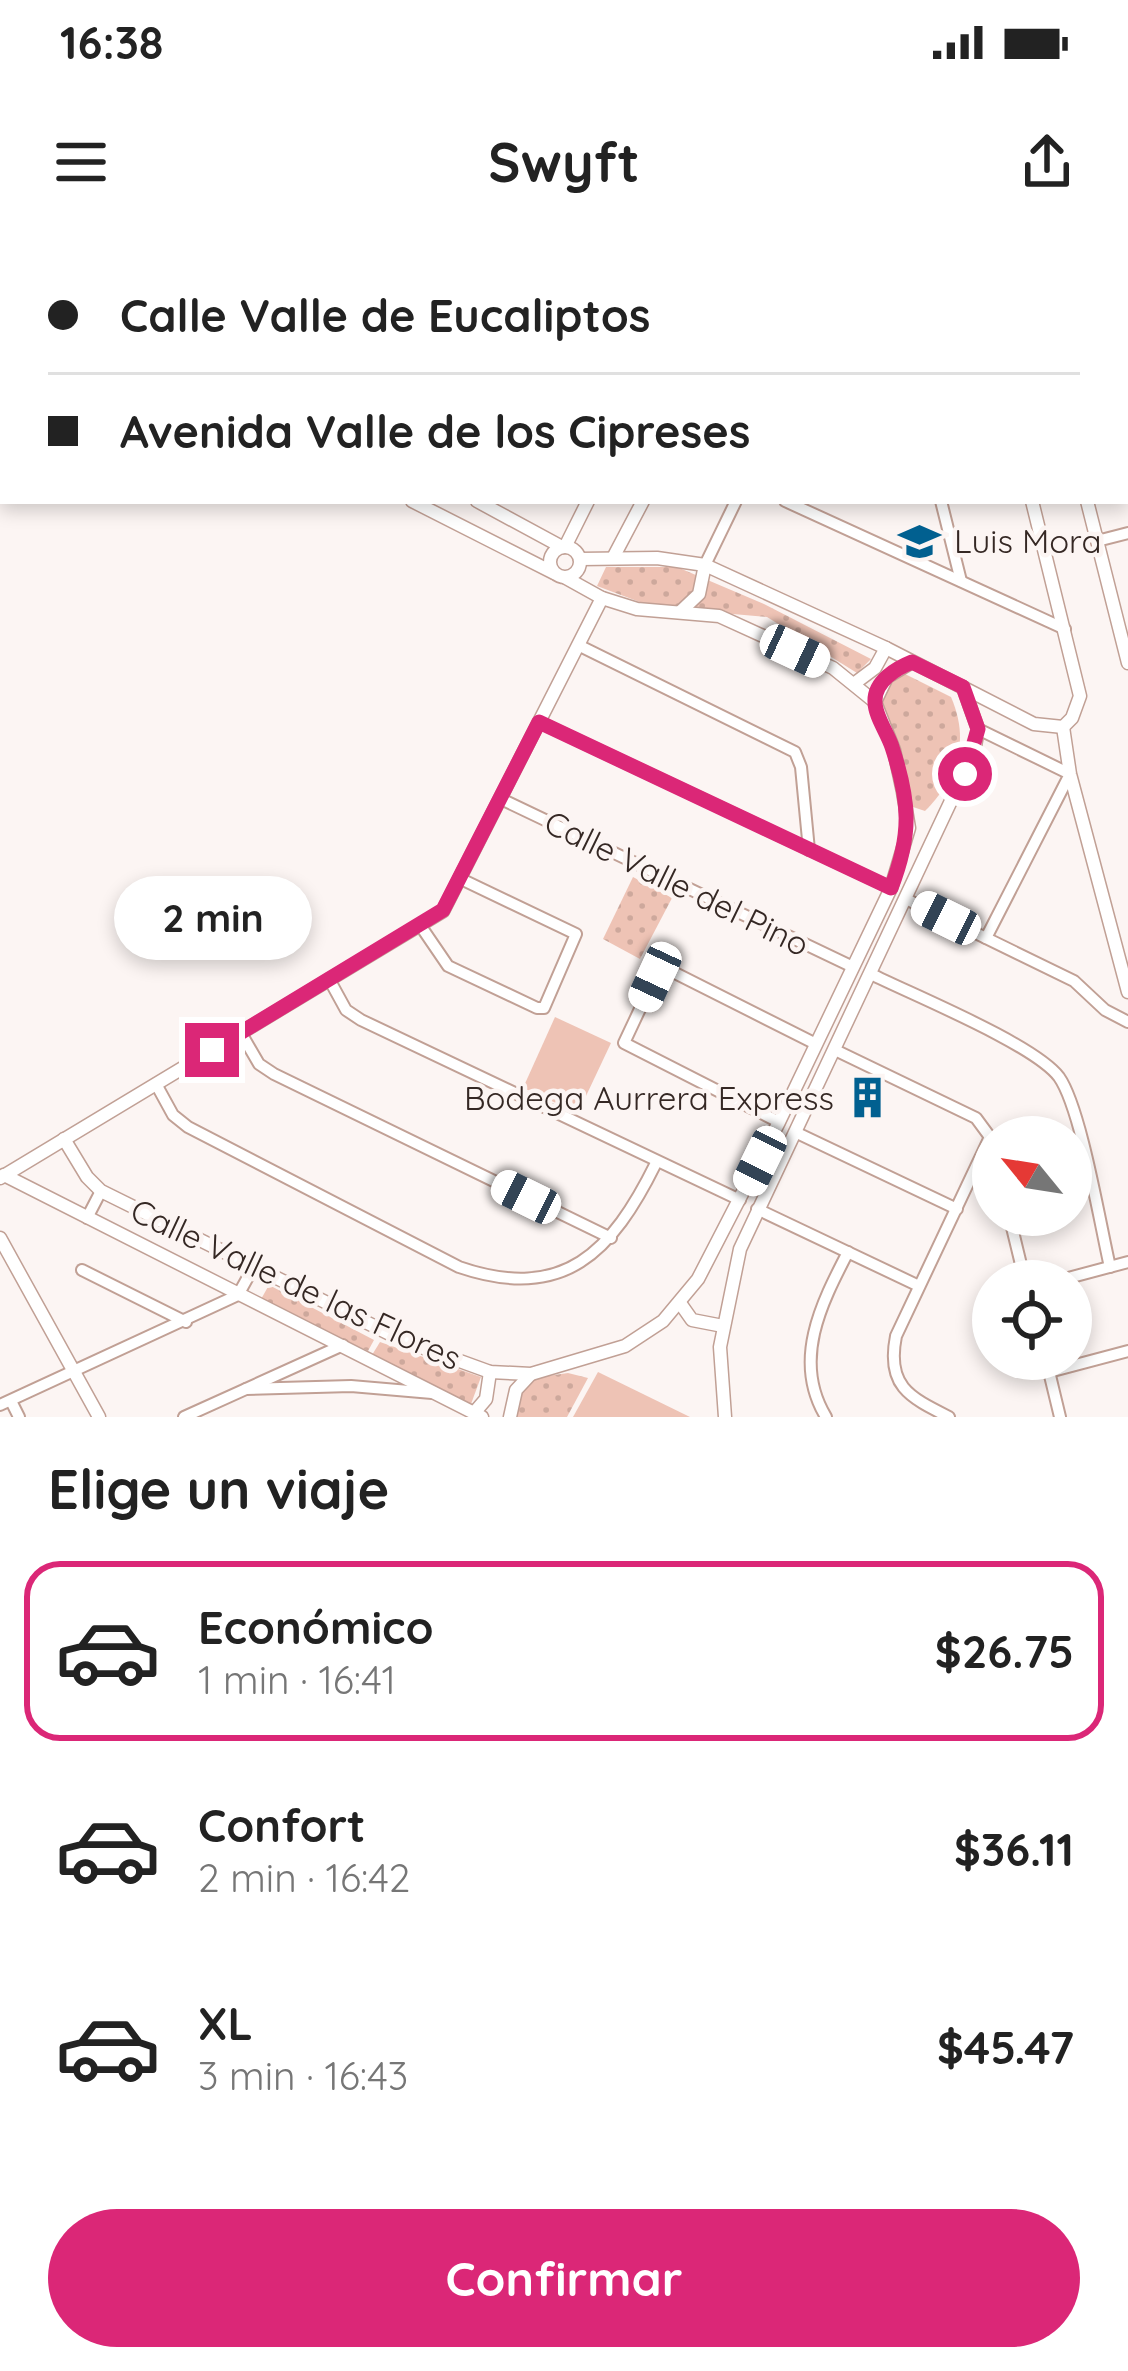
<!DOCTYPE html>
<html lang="es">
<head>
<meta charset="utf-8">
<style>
  :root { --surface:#fff; --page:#f6f6f6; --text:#222; --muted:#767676; --line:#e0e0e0; --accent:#db2777 }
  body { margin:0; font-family:Quicksand,sans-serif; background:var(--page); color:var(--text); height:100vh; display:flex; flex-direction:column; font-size:45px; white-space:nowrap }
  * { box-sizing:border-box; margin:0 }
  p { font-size:39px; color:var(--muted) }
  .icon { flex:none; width:66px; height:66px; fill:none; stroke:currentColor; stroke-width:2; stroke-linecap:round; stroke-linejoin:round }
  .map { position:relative; height:1177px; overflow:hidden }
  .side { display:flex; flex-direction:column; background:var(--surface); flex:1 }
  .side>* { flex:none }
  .guide { position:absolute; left:0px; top:0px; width:1128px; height:264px; box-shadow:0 6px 18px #0003; display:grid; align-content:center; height:264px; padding:0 48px; background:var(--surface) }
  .needle { width:78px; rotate:300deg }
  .fabs { position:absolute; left:972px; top:876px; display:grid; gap:24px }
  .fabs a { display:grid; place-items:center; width:120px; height:120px; border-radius:50%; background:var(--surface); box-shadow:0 6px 18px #0003; font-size:60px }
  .end { position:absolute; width:54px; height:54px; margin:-27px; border:15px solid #db2777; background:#fff; box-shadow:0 0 0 6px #fff }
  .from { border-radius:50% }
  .bubble { position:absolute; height:84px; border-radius:42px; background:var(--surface); box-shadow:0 6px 18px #0003; font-size:39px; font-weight:700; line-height:84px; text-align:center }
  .car { position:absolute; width:36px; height:72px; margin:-36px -18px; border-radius:15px; box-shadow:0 0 9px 3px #0007; background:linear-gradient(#fff 24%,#345 0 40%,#fff 0 76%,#345 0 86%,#fff 0) }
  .guide b { display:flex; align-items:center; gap:42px; height:114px; font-size:45px }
  .guide b+b { border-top:3px solid var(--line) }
  .guide i { width:30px; height:30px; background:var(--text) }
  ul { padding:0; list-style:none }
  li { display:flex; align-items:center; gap:36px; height:180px; margin:0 24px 18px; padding:0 24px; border:6px solid transparent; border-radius:36px }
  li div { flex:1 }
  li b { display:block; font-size:45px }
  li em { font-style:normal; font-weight:700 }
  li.current { border-color:var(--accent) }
  li>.icon { width:108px; height:108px; stroke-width:1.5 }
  h2 { padding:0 48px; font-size:54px; line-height:144px }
  .action { display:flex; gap:24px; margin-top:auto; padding:24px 48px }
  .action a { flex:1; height:138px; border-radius:72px; background:var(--accent); color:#fff; font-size:48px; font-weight:700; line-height:138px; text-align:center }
  .status { display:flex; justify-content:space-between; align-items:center; height:84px; padding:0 60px; background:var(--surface); direction:ltr }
  .status svg { height:33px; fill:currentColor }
  header { display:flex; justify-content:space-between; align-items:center; height:156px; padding:0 48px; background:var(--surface); font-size:54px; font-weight:700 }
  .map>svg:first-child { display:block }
  .park { fill:url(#park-dots) }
  .pitch { fill:#eec3b5 }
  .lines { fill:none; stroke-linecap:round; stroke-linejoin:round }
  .minor-casing { stroke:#c1a095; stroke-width:14 }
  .tertiary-casing { stroke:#c1a095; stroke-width:15 }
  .secondary-casing { stroke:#c1a095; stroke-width:16 }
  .minor { stroke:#fff; stroke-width:10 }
  .tertiary { stroke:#fff; stroke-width:12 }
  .secondary { stroke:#fce7e0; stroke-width:14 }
  .route { stroke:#db2777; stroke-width:15 }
  .labels { text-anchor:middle; stroke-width:9; stroke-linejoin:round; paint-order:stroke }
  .poi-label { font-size:33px; fill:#352824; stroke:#fcf5f3; text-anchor:start }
  .street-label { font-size:33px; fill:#352824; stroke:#fcf5f3 }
</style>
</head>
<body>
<div class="status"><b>16:38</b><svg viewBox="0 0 49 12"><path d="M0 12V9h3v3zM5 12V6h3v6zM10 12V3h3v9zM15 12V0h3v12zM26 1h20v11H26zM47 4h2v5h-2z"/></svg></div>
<header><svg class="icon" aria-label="menu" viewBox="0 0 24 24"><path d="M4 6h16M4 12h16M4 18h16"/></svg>Swyft<svg class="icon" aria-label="share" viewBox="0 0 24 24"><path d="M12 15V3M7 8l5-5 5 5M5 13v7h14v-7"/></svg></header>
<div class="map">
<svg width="1128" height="1177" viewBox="0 0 1128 1177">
  <defs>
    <pattern id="park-dots" width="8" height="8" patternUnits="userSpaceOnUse" patternTransform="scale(3)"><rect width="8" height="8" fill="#eec3b5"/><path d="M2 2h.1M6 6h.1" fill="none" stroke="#cda89c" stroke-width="1.8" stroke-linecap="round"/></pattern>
  </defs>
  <rect width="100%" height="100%" fill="#fcf5f3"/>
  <g class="park">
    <polygon points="606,327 677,327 764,364 871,419 857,433 767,377 653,367 597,346"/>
    <path d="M901 432 951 457C970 501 958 538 925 571L913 567 907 557 879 456V451Z"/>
    <polygon points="633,637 672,658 640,719 603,699"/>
    <polygon points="269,1045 374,1100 368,1111 260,1061"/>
    <polygon points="380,1102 481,1137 471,1164 372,1115"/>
    <polygon points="568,1133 588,1138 567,1177 513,1177 514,1161 534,1138"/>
  </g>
  <g class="pitch">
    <polygon points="555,777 611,803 578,873 523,848"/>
    <polygon points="598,1132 690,1177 573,1177"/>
  </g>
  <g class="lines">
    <defs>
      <g id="minor">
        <polyline points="806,0 807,3"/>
        <polyline points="874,3 891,0"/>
        <polyline points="0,72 3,66"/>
        <polyline points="1125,186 1128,186"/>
        <polyline points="785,261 1065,389"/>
        <polyline points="941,261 961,341"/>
        <polyline points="1097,301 1128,293"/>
        <polyline points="705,325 736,261"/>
        <polyline points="578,405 795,512 801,527 809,610"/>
        <polyline points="539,482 891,648"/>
        <polyline points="978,489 1070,534 986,698"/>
        <polyline points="501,559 853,727"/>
        <polyline points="906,659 1074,741 1105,770 1128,782"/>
        <polyline points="420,685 448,726 537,768 544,768 576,694 461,639"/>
        <path d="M871 734C913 755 1034 804 1059 837 1081 868 1100 984 1110 1027"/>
        <polyline points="329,739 346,770 361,780 740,960"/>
        <polyline points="241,793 259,824 274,834 611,998"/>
        <polyline points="835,810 976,878 990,897 993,910"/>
        <path d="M156 844 173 875 188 887 459 1027C564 1063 612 1012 656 923"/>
        <polyline points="779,882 624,803 655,737 661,731 673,732 816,804"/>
        <polyline points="795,892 957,969"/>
        <polyline points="757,969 919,1046"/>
        <polyline points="1009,975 1025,1041"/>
        <polyline points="87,978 101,951"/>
        <polyline points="82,1030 186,1082"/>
        <polyline points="1057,1041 1128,1022"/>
        <polyline points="1046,1119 1060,1177"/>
        <polyline points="1049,1132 1128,1111"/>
        <polyline points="246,1149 351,1146 432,1153"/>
        <polyline points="11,1161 19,1177"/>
        <polyline points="0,1165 238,1055 253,1028"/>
        <polyline points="184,1177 343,1105"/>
        <path d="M826 1177C792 1121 821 1064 848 1012"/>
        <path d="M949 1177C909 1157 886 1146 896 1096L990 897"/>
      </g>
      <g id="tertiary">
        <polyline points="655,0 655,3"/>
        <polyline points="1025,0 1026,3"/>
        <polyline points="1038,0 1039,3"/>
        <polyline points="1125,106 1128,106"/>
        <polyline points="412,261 554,333"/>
        <polyline points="477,261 562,307"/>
        <polyline points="1032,261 1080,456 1072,478 1063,487"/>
        <polyline points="1087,261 1128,423"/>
        <circle cx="565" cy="322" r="15"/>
        <polyline points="565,307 588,261"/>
        <polyline points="614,316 643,261"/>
        <polyline points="580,319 657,318 705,325 886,408 1034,484 1063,487"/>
        <polyline points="681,371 699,354 705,325"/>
        <polyline points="855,443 875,428 886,408"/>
        <polyline points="875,462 887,437 912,422"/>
        <polyline points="1063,487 1070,534 1128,752"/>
        <polyline points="64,899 87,937 101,951 402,1100 490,1132 531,1134 625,1106 663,1081 698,1039 779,882 891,648 909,588 903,552 894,510 875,462 833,428 719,376 637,369 602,358 566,338"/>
        <polyline points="4,935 482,1177"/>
        <polyline points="0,938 443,671 602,358"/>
        <polyline points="0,998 99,1177"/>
        <polyline points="680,1063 692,1080 723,1086"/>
        <polyline points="474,1173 486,1159 490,1132"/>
        <polyline points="510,1177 516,1150 530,1135"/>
        <polyline points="725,1177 720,1107 740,1009 974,512 978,489 963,447"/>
      </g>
      <g id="secondary">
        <polyline points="26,3 27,0"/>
        <polyline points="0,19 3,21"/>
        <polyline points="0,53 3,54"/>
      </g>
    </defs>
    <use href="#minor" class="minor-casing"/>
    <use href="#tertiary" class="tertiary-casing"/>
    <use href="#secondary" class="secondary-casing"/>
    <use href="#minor" class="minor"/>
    <use href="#tertiary" class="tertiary"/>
    <use href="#secondary" class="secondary"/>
  </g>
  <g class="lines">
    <path class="route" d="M212 810 443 670 539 482 891 648C912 594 910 562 892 507 888 494 875 476 875 462 874 441 897 428 912 422L963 447 978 489 965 534"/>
  </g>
  <defs>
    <symbol id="school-bare" viewBox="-9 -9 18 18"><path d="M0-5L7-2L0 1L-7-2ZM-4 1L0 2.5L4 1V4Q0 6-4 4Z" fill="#016090" stroke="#fcf5f3" stroke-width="2.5" paint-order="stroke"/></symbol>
    <symbol id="building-bare" viewBox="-9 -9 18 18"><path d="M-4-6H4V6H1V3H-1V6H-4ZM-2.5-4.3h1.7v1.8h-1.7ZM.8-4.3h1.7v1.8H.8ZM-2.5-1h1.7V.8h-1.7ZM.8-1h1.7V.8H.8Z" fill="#016090" stroke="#fcf5f3" stroke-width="2.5" paint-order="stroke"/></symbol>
  </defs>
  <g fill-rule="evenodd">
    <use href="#school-bare" x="890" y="272" width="59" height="59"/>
    <use href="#building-bare" x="838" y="828" width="59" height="59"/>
  </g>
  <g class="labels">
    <g class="poi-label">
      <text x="954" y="313">Luis Mora</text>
      <text x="834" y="870" text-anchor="end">Bodega Aurrera Express</text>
    </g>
    <g class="street-label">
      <text transform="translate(677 643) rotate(26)" y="12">Calle Valle del Pino</text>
      <text transform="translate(296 1044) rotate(25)" y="12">Calle Valle de las Flores</text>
    </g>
  </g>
</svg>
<div class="fabs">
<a><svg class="needle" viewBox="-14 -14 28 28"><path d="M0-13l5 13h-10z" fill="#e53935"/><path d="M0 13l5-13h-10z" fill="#767676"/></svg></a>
<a><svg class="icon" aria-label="locate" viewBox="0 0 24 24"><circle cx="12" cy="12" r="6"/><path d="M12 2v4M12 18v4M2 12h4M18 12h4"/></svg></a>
</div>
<i class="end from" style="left:965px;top:534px"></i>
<i class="end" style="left:212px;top:810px"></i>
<div class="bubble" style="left:114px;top:636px;width:198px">2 min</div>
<i class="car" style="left:795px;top:411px;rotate:115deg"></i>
<i class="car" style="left:946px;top:678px;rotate:296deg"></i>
<i class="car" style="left:655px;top:737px;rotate:205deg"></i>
<i class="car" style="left:760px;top:921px;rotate:206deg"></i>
<i class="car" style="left:526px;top:957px;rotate:296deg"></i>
<div class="guide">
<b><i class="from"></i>Calle Valle de Eucaliptos</b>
<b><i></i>Avenida Valle de los Cipreses</b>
</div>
</div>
<section class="side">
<h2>Elige un viaje</h2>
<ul>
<li class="current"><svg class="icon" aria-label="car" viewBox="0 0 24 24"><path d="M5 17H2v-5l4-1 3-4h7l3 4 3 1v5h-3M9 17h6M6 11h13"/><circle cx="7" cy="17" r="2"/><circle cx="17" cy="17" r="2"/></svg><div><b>Económico</b><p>1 min · 16:41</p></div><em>$26.75</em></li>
<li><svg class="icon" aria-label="car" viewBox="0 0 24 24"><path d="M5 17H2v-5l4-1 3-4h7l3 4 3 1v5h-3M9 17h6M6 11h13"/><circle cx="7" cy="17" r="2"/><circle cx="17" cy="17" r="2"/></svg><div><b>Confort</b><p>2 min · 16:42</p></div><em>$36.11</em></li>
<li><svg class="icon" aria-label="car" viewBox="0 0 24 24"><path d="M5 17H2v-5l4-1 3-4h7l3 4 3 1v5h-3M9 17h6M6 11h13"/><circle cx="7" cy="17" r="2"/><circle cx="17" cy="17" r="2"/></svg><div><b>XL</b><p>3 min · 16:43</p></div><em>$45.47</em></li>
</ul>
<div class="action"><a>Confirmar</a></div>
</section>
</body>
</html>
